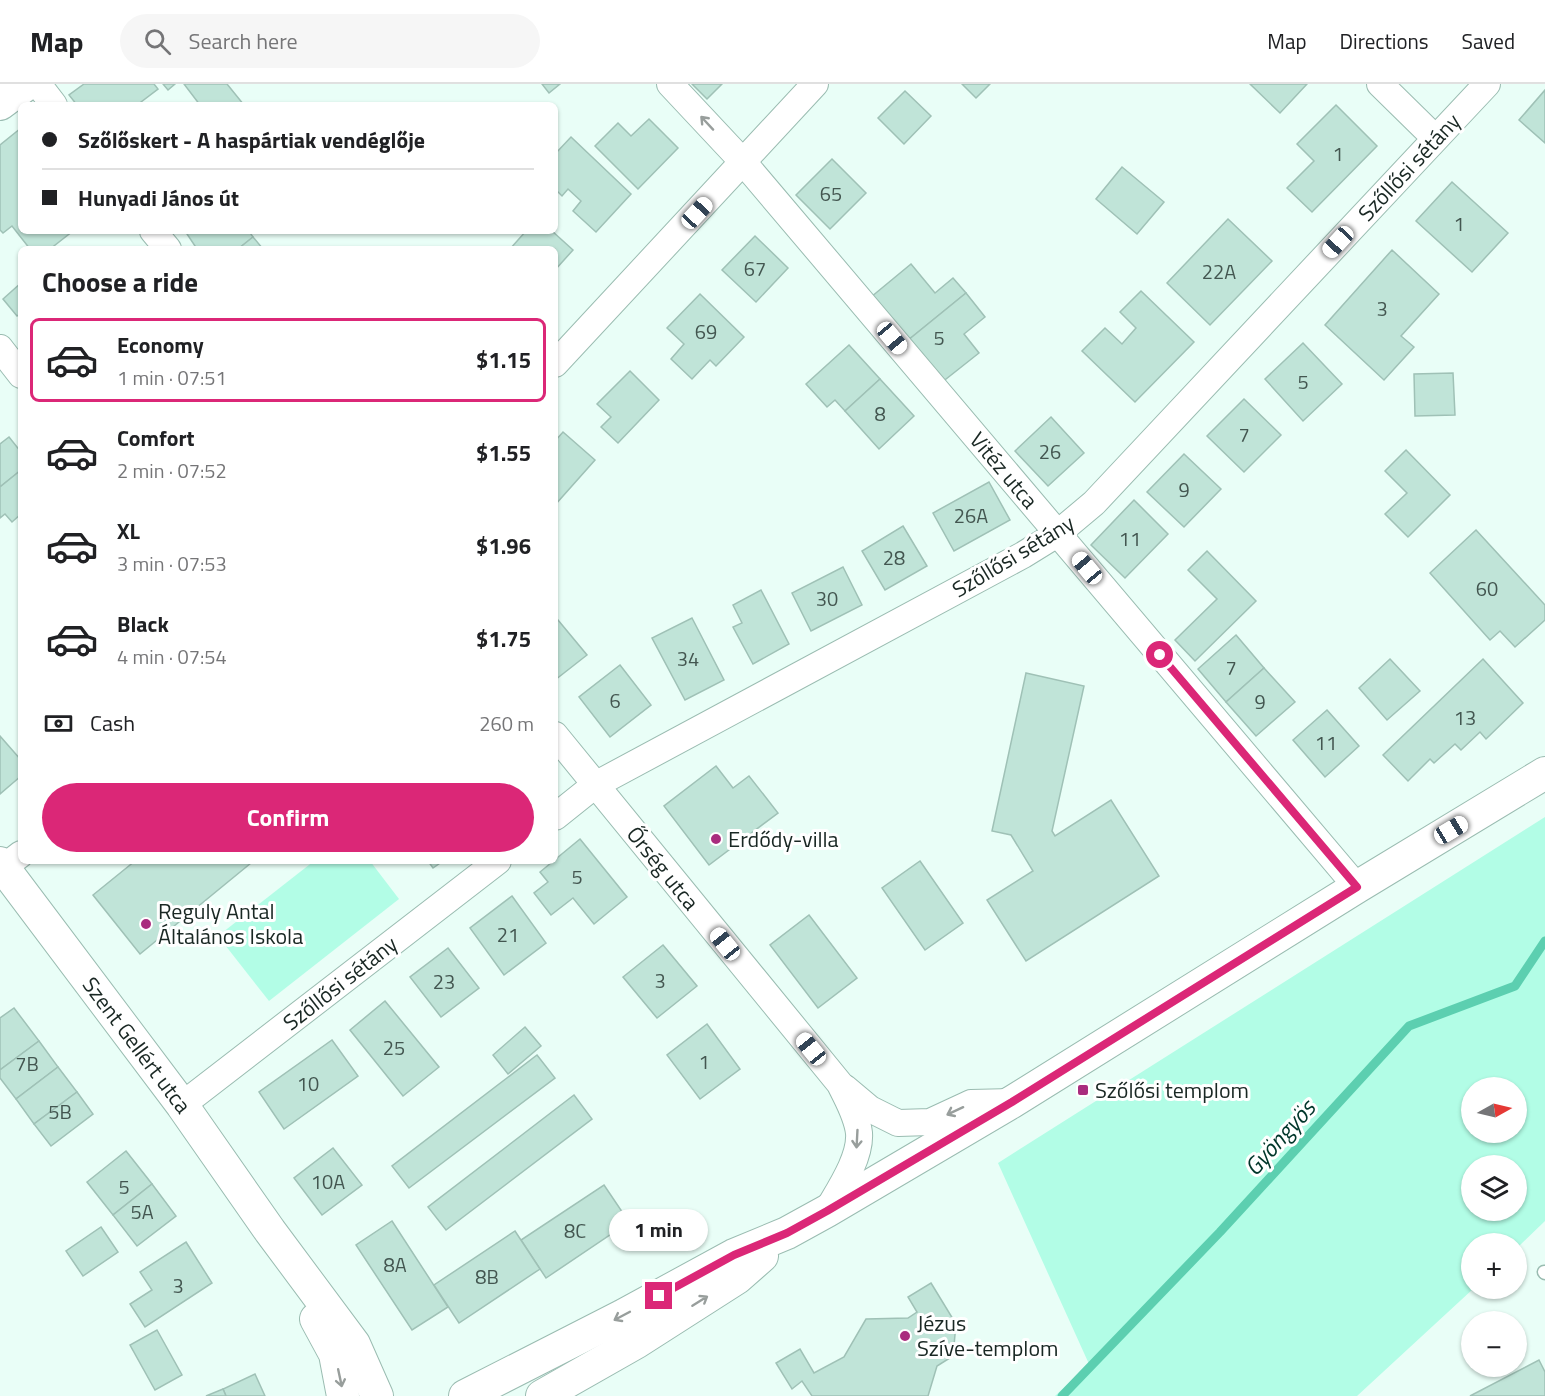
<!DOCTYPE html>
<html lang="en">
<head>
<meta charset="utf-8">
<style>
  :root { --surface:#fff; --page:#f6f6f6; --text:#202124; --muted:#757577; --line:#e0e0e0; --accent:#db2777 }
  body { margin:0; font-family:"Titillium Web",sans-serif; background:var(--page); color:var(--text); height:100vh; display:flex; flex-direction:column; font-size:22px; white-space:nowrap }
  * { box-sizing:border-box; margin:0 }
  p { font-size:20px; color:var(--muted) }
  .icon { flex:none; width:33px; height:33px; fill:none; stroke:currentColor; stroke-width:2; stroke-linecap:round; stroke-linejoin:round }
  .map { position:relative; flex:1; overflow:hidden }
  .panel { position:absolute; left:18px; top:162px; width:540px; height:618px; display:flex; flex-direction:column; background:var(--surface); border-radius:9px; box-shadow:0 2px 4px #0004 }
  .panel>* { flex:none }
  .hud { position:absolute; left:18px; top:18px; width:540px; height:132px; border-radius:9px; box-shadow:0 2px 4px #0004; display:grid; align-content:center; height:132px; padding:0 24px; background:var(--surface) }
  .needle { width:39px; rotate:82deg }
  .buttons { position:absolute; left:1461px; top:993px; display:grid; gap:12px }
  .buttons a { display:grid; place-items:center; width:66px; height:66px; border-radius:50%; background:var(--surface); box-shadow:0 2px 4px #0004; font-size:30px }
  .end { position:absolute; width:27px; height:27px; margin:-14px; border:8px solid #db2777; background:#fff; box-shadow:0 0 0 3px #fff }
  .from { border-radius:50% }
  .bubble { position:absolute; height:42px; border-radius:21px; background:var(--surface); box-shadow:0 2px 4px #0004; font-size:20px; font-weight:700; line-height:42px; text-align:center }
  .car { position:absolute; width:18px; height:36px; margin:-18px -9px; border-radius:8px; box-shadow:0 0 4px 2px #0007; background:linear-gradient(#fff 24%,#345 0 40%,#fff 0 76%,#345 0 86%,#fff 0) }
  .hud b { display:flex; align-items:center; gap:21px; height:57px; font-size:22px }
  .hud b+b { border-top:2px solid var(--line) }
  .hud i { width:15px; height:15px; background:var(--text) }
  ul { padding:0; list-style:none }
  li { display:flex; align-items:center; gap:18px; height:84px; margin:0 12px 9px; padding:0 12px; border:3px solid transparent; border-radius:9px }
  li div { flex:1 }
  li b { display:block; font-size:22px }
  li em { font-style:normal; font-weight:700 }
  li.selected { border-color:var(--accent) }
  li>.icon { width:54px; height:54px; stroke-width:1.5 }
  h2 { padding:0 24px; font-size:27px; line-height:72px }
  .pay { display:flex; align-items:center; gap:15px; height:66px; padding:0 24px; font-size:22px }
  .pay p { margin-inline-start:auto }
  .primary-button { display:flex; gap:12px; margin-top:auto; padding:12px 24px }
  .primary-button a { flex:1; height:69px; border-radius:36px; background:var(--accent); color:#fff; font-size:24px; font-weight:700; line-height:69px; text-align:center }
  header { display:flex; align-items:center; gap:36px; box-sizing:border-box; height:84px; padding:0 30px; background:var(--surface); border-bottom:2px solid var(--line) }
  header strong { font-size:28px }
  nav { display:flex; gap:33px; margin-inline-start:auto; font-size:21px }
  .search { width:420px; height:54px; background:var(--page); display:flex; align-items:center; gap:15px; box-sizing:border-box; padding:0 21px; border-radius:33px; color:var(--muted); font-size:22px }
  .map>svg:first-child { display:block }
  .green { fill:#b2fde6; fill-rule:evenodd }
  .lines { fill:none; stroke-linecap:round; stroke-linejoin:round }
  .stream { stroke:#5ccfb0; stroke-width:9 }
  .building { fill:#c0e4d8; stroke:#9fc1b6; stroke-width:1.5 }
  .service-casing { stroke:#9abcb1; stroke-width:15 }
  .minor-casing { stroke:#9abcb1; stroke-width:28 }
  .tertiary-casing { stroke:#9abcb1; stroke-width:34 }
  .service { stroke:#fff; stroke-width:12 }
  .minor { stroke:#fff; stroke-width:26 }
  .tertiary { stroke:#fff; stroke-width:32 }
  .oneway { stroke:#989e9c }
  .route { stroke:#db2777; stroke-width:8 }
  .poi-dot { fill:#a92c7e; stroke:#fff; stroke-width:2 }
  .labels { text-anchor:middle; stroke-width:6; stroke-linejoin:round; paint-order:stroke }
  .number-label { font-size:20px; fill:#435650 }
  .street-label { font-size:22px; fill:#192723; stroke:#fff }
  .poi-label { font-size:22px; fill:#192723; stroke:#fff; text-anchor:start }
  .water-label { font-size:24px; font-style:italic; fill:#00362a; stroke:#fff }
</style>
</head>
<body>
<header>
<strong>Map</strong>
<div class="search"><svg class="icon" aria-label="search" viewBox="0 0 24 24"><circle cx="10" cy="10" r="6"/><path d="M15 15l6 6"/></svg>Search here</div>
<nav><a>Map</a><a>Directions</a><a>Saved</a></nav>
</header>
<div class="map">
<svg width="1545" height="1312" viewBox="0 0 1545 1312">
  <rect width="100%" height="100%" fill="#e9fef7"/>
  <g class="green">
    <path d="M1545 733V1137L1517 1164 1516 1160H1472L1473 1205 1357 1312H1055L1089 1280 998 1079ZM1472 1004H1516V1048H1472ZM1472 1082H1516V1126H1472Z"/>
    <polygon points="314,777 370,777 399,815 269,917 218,852"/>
  </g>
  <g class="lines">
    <polyline class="stream" points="1062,1312 1220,1148 1409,942 1515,902 1545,857"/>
  </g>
  <g class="building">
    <polygon points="84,0 154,0 158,5 137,21 77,21 69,11"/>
    <polygon points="163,0 175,0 168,6"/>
    <polygon points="184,0 227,0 244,21 200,21"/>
    <polygon points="542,0 560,0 549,9"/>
    <polygon points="692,0 722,0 707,15"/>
    <polygon points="962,0 990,0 976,14"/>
    <polygon points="1250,0 1307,0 1280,29"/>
    <polygon points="1545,6 1545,59 1519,36"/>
    <polygon points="905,7 931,32 904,60 878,34"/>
    <polygon points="1336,21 1377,62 1312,128 1287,104 1314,77 1297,60"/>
    <polygon points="649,35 678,64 638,105 595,62 618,39 631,52"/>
    <polygon points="21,44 21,147 73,147 50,165 30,165 12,142 3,149 0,146 0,61"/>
    <polygon points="571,53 631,110 596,148 573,127 581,117 568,105 562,112 555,105 555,70"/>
    <polygon points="832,75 866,109 830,145 796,111"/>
    <polygon points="1122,83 1164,118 1137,150 1096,115"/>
    <polygon points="1452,98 1508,149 1472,188 1416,137"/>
    <polygon points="1228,135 1272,177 1210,241 1167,199"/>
    <polygon points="185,147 249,147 253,153 238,165 197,165"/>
    <polygon points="526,147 552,147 573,166 555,186 555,165 510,165"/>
    <polygon points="755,152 788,184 756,218 722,186"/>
    <polygon points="253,153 263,165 238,165"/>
    <polygon points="1392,166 1439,210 1401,252 1414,263 1384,296 1325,241"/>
    <polygon points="911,180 935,209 953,194 966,209 907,257 871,213"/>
    <polygon points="21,199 21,229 17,232 3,215"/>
    <polygon points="1141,207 1194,258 1135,318 1082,267 1105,244 1122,260 1136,244 1120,228"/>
    <polygon points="966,209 985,233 964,250 979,269 941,299 907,257"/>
    <polygon points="700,210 744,253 716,282 710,276 692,295 671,275 684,260 667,244"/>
    <polygon points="1303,259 1342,300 1303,337 1265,295"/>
    <polygon points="849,261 880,295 845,327 835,316 827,323 806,300"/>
    <polygon points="630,287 659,316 618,359 601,343 611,333 597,320"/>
    <polygon points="1453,289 1455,331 1415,332 1414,290"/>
    <polygon points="880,295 914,332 879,365 845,327"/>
    <polygon points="1244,315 1281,351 1244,388 1207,352"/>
    <polygon points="1051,333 1084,369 1048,402 1015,367"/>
    <polygon points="563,348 595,376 555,421 555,357"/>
    <polygon points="9,353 21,368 21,386 0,403 0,360"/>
    <polygon points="1406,366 1450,411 1408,453 1385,430 1407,409 1385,387"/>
    <polygon points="1184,370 1221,405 1184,443 1147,408"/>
    <polygon points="21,386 21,430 12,438 5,430 0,434 0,403"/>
    <polygon points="989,398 1010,436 954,467 933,429"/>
    <polygon points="1134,416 1168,450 1125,494 1091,461"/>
    <polygon points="903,442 927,482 885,506 862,467"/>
    <polygon points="1476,446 1545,521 1545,536 1515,563 1500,547 1490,556 1430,489"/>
    <polygon points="1207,467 1256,517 1195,577 1175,556 1217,515 1188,486"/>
    <polygon points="843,483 862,521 811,547 792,509"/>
    <polygon points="761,506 789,560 753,580 733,543 742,539 733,521"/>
    <polygon points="692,534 724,596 685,616 652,554"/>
    <polygon points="558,536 587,571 555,596 555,539"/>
    <polygon points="1236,551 1264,584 1226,618 1198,585"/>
    <polygon points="1390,575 1420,607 1387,636 1359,604"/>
    <polygon points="1483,575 1523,619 1486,655 1480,648 1461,666 1455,660 1434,679 1430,675 1408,697 1383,671"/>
    <polygon points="620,581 651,621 610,653 579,613"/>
    <polygon points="1264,584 1295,618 1256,652 1226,618"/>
    <polygon points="1026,589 1084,602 1052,747 1055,752 1111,716 1159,792 1026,877 987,816 1033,787 1011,751 992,747"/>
    <polygon points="1327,626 1359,662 1325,693 1293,656"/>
    <polygon points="0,652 21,676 21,692 0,710"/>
    <polygon points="716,682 733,704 749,692 778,729 709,781 664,722"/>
    <polygon points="580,755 627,813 594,840 573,814 551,831 534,809 548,798 540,788"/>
    <polygon points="135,777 249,777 251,779 140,870 93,811"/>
    <polygon points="428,777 443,777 433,784"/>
    <polygon points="920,777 963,839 925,866 882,804"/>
    <polygon points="512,812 546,859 504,891 470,844"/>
    <polygon points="809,831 857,894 818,924 770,861"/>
    <polygon points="663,861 697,902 657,934 623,893"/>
    <polygon points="448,864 479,904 441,933 410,893"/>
    <polygon points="385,917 439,983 403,1012 350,946"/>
    <polygon points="14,924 39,957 0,986 0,934"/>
    <polygon points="707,940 740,985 700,1015 667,971"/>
    <polygon points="525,943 541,962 508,990 493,971"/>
    <polygon points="332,956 358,992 284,1045 259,1008"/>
    <polygon points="39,957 58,983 16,1015 0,994 0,986"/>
    <polygon points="537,971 555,994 409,1104 392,1082"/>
    <polygon points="58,983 77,1008 34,1040 16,1015"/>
    <polygon points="77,1008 93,1030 51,1062 34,1040"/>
    <polygon points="574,1011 592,1035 446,1146 428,1123"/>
    <polygon points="333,1064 362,1101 322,1131 294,1094"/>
    <polygon points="126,1067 152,1100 113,1131 87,1098"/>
    <polygon points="152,1100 176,1132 137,1162 113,1131"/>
    <polygon points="604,1101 629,1138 546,1194 521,1156"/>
    <polygon points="392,1137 448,1223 412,1246 356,1161"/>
    <polygon points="101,1143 118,1168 83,1192 66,1167"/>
    <polygon points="515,1147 540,1185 459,1239 434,1201"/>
    <polygon points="186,1158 212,1199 145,1243 130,1220 152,1206 140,1188"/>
    <polygon points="931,1199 956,1240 953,1272 937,1282 928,1312 812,1312 802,1297 792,1305 776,1279 800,1265 814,1289 844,1273 866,1235 908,1234 917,1228 908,1213"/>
    <polygon points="157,1246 182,1291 155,1306 130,1261"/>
    <polygon points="1539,1276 1545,1288 1545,1312 1470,1312"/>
    <polygon points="255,1290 265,1312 226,1312 223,1305"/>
    <polygon points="223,1305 226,1312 206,1312"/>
  </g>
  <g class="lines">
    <defs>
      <polyline id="service" points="1544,1188 1545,1189"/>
      <g id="minor">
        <polyline points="38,0 54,21"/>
        <polyline points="670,0 744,79 1357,803"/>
        <polyline points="1380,0 1435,54"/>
        <polyline points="153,147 168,165"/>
        <polyline points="0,264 21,291"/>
        <polyline points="555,280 815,0"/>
        <path d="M555 651 840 1000C847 1015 857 1031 859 1049 861 1074 839 1106 827 1127"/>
        <polyline points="555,733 595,701 1023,471 1057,450 1094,419 1487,0"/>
        <polyline points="0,786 21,770"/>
        <polyline points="845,1004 870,1025 898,1039 930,1038 971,1019 1012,1018"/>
        <polyline points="182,1021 498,777"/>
      </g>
      <g id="tertiary">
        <polyline points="0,20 27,0"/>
        <polyline points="0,779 182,1021 270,1147 354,1260 377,1312"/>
        <polyline points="316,1235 335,1270 343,1312"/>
        <polyline points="465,1312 622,1232 734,1171 787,1149 827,1127 1012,1018 1357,803 1545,689"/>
        <polyline points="542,1312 637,1258 737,1194 762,1172"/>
      </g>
    </defs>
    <use href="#service" class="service-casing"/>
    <use href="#minor" class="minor-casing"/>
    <use href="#tertiary" class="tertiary-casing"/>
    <use href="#service" class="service"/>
    <use href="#minor" class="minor"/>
    <use href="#tertiary" class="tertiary"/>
  </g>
  <defs><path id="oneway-shaft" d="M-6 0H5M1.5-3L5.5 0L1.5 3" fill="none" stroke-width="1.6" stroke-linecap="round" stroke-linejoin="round" transform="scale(1.5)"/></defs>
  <g class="oneway">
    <use href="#oneway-shaft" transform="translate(707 39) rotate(-133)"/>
    <use href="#oneway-shaft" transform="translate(955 1027) rotate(155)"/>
    <use href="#oneway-shaft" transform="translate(857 1055) rotate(93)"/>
    <use href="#oneway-shaft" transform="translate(700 1217) rotate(-32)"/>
    <use href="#oneway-shaft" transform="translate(622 1232) rotate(152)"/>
    <use href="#oneway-shaft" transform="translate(340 1294) rotate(78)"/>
  </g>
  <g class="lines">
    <polyline class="route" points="659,1212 734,1171 787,1149 827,1127 1012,1018 1357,803 1160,571"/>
  </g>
  <g class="poi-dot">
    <circle cx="716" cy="755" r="6"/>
    <circle cx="146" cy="840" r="6"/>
    <rect x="1077" y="1000" width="12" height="12" rx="3"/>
    <circle cx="905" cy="1252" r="6"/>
  </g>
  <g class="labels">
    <g class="number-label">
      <text x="1338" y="77">1</text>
      <text x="831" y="117">65</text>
      <text x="1459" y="147">1</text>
      <text x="755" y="192">67</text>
      <text x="1219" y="195">22A</text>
      <text x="1382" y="232">3</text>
      <text x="706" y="255">69</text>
      <text x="939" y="261">5</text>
      <text x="1303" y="305">5</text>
      <text x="880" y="337">8</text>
      <text x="1244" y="358">7</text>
      <text x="1050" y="375">26</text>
      <text x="1184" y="413">9</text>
      <text x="971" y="439">26A</text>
      <text x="1130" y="462">11</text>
      <text x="894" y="481">28</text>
      <text x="1487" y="512">60</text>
      <text x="827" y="522">30</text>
      <text x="688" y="582">34</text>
      <text x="1231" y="591">7</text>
      <text x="615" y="624">6</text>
      <text x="1260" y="625">9</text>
      <text x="1465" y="641">13</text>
      <text x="1326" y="666">11</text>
      <text x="577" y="800">5</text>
      <text x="508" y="858">21</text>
      <text x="660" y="904">3</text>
      <text x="444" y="905">23</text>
      <text x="394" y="971">25</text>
      <text x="704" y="985">1</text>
      <text x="27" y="987">7B</text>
      <text x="308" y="1007">10</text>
      <text x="60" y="1035">5B</text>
      <text x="328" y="1105">10A</text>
      <text x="124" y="1110">5</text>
      <text x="142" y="1135">5A</text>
      <text x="575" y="1154">8C</text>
      <text x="395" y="1188">8A</text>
      <text x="487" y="1200">8B</text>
      <text x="178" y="1209">3</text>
    </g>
    <g class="street-label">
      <text transform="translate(1409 83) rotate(-47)" y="8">Szőllősi sétány</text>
      <text transform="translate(1004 386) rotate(50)" y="8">Vitéz utca</text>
      <text transform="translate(1013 472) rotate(-31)" y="8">Szőllősi sétány</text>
      <text transform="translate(663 784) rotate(51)" y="8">Őrség utca</text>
      <text transform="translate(340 899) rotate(-38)" y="8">Szőllősi sétány</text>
      <text transform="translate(137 961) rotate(53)" y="8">Szent Gellért utca</text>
    </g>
    <g class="poi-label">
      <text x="728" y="763">Erdődy-villa</text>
      <text x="158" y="835">Reguly Antal<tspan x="158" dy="25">Általános Iskola</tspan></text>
      <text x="1095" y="1014">Szőlősi templom</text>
      <text x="917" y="1247">Jézus<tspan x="917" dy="25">Szíve-templom</tspan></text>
    </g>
    <g class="water-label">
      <text transform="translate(1280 1054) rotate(-48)" y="8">Gyöngyös</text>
    </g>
  </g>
</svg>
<div class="buttons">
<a><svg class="needle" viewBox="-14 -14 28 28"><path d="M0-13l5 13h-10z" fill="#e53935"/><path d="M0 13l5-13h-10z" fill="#757577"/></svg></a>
<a><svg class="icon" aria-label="layers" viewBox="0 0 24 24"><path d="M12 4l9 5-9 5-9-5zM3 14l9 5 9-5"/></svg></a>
<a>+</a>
<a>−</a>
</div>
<i class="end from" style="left:1160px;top:571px"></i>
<i class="end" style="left:659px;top:1212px"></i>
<div class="bubble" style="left:609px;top:1125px;width:99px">1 min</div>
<i class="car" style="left:697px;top:129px;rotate:43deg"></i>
<i class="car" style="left:1338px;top:158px;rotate:223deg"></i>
<i class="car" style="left:892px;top:254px;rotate:140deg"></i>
<i class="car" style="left:1087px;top:484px;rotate:320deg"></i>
<i class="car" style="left:1451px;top:746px;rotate:59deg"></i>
<i class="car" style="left:725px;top:860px;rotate:321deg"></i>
<i class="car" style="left:811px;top:965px;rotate:321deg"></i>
<div class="hud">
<b><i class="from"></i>Szőlőskert - A haspártiak vendéglője</b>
<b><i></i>Hunyadi János út</b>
</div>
<section class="panel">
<h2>Choose a ride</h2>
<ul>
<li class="selected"><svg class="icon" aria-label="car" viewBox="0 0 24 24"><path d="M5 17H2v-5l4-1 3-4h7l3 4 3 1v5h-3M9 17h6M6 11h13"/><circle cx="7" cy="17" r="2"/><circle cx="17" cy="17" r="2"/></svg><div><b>Economy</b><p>1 min · 07:51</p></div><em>$1.15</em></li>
<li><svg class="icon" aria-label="car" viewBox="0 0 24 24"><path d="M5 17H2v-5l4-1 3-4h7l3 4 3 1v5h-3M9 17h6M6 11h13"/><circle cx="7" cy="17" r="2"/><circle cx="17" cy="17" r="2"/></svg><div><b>Comfort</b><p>2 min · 07:52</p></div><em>$1.55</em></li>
<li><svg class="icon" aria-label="car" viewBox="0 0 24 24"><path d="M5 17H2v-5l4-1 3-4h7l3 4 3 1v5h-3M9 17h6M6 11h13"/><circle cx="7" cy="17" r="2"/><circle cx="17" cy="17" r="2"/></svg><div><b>XL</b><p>3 min · 07:53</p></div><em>$1.96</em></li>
<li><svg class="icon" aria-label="car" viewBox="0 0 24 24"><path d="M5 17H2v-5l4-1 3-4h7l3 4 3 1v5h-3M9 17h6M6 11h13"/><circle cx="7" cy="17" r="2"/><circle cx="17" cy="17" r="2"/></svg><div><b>Black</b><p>4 min · 07:54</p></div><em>$1.75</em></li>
</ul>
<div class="pay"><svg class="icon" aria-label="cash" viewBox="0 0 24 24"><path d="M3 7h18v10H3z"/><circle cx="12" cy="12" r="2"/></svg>Cash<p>260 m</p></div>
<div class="primary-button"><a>Confirm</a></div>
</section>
</div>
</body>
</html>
